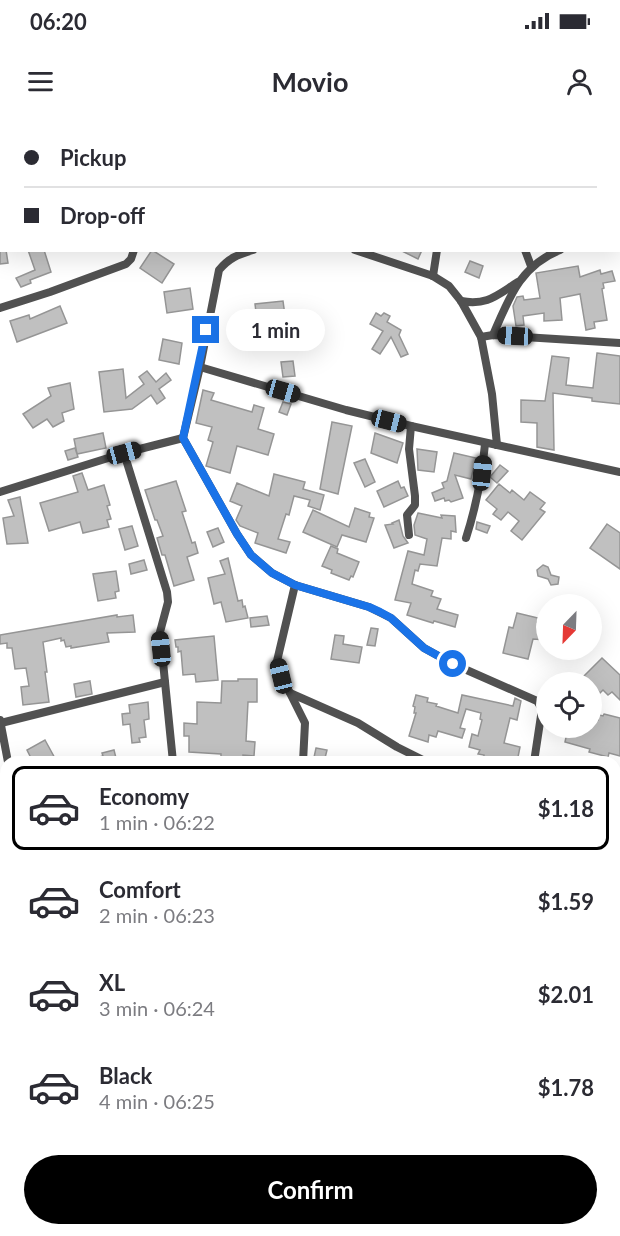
<!DOCTYPE html>
<html lang="en">
<head>
<meta charset="utf-8">
<style>
  :root { --surface:#fff; --page:#f2f2f3; --text:#2b2b33; --muted:#7c7c81; --line:#e1e1e2; --accent:#000 }
  body { margin:0; font-family:Lato,sans-serif; background:var(--page); color:var(--text); height:100vh; display:flex; flex-direction:column; font-size:22px; white-space:nowrap }
  * { box-sizing:border-box; margin:0 }
  p { font-size:20px; color:var(--muted) }
  .icon { flex:none; width:33px; height:33px; fill:none; stroke:currentColor; stroke-width:2; stroke-linecap:round; stroke-linejoin:round }
  .map { position:relative; flex:1; overflow:hidden }
  .sheet { position:absolute; left:0px; top:636px; width:621px; height:480px; display:flex; flex-direction:column; background:var(--surface); border-radius:18px 18px 0 0; box-shadow:0 6px 24px #0002 }
  .sheet>* { flex:none }
  .banner { position:absolute; left:0px; top:0px; width:621px; height:132px; box-shadow:0 6px 24px #0002; display:grid; align-content:center; height:132px; padding:0 24px; background:var(--surface) }
  .needle { width:39px; rotate:203deg }
  .controls { position:absolute; left:536px; top:474px; display:grid; gap:12px }
  .controls a { display:grid; place-items:center; width:66px; height:66px; border-radius:50%; background:var(--surface); box-shadow:0 6px 24px #0002; font-size:30px }
  .end { position:absolute; width:27px; height:27px; margin:-14px; border:8px solid #1a73e8; background:#fff; box-shadow:0 0 0 3px #fff }
  .from { border-radius:50% }
  .bubble { position:absolute; height:42px; border-radius:21px; background:var(--surface); box-shadow:0 6px 24px #0002; font-size:20px; font-weight:700; line-height:42px; text-align:center }
  .car { position:absolute; width:18px; height:36px; margin:-18px -9px; border-radius:8px; box-shadow:0 0 4px 2px #0007; background:linear-gradient(#222 24%,#8ab4d8 0 40%,#222 0 76%,#8ab4d8 0 86%,#222 0) }
  .banner b { display:flex; align-items:center; gap:21px; height:57px; font-size:22px }
  .banner b+b { border-top:2px solid var(--line) }
  .banner i { width:15px; height:15px; background:var(--text) }
  ul { padding:10px 0 0; list-style:none }
  li { display:flex; align-items:center; gap:18px; height:84px; margin:0 12px 9px; padding:0 12px; border:3px solid transparent; border-radius:12px }
  li div { flex:1 }
  li b { display:block; font-size:22px }
  li em { font-style:normal; font-weight:700 }
  li.current { border-color:var(--accent) }
  li>.icon { width:54px; height:54px; stroke-width:1.5 }
  .primary-button { display:flex; gap:12px; margin-top:auto; padding:12px 24px }
  .primary-button a { flex:1; height:69px; border-radius:36px; background:var(--accent); color:#fff; font-size:24px; font-weight:700; line-height:69px; text-align:center }
  .status { display:flex; justify-content:space-between; align-items:center; height:42px; padding:0 30px; background:var(--surface); direction:ltr }
  .status svg { height:16px; fill:currentColor }
  header { display:flex; justify-content:space-between; align-items:center; height:78px; padding:0 24px; background:var(--surface); font-size:27px; font-weight:700 }
  .map>svg:first-child { display:block }
  .building { fill:#c0c0c0; stroke:#959595; stroke-width:1.5 }
  .lines { fill:none; stroke-linecap:round; stroke-linejoin:round }
  .minor { stroke:#515151; stroke-width:8 }
  .route { stroke:#1a73e8; stroke-width:8 }
</style>
</head>
<body>
<div class="status"><b>06:20</b><svg viewBox="0 0 49 12"><path d="M0 12V9h3v3zM5 12V6h3v6zM10 12V3h3v9zM15 12V0h3v12zM26 1h20v11H26zM47 4h2v5h-2z"/></svg></div>
<header><svg class="icon" aria-label="menu" viewBox="0 0 24 24"><path d="M4 6h16M4 12h16M4 18h16"/></svg>Movio<svg class="icon" aria-label="person" viewBox="0 0 24 24"><circle cx="12" cy="8" r="4"/><path d="M4 21q1-7 8-7t8 7"/></svg></header>
<div class="map">
<svg width="620" height="1116" viewBox="0 0 620 1116">
  <rect width="100%" height="100%" fill="#fff"/>
  <g class="building">
    <polygon points="0,119 2,119 2,130 6,130 8,143 0,144"/>
    <polygon points="28,130 44,130 51,152 30,160 31,163 21,167 16,158 35,150"/>
    <polygon points="152,130 174,144 162,163 140,148"/>
    <polygon points="400,130 422,130 418,139"/>
    <polygon points="470,141 483,146 479,158 465,152"/>
    <polygon points="578,146 580,157 600,150 601,154 612,151 615,161 603,163 604,168 602,169 607,200 594,202 595,208 586,210 580,174 560,178 562,200 544,201 544,193 523,196 524,205 516,206 513,186 517,177 523,176 524,180 540,178 536,153"/>
    <polygon points="190,168 193,189 167,193 164,172"/>
    <polygon points="283,181 287,210 269,212 269,215 259,217 255,184"/>
    <polygon points="60,186 67,203 17,222 10,201 29,195 30,199"/>
    <polygon points="376,193 381,196 384,193 390,196 387,202 401,210 399,215 408,234 401,237 391,217 380,234 372,229 383,211 370,204"/>
    <polygon points="163,219 182,223 179,244 159,240"/>
    <polygon points="597,233 620,236 620,284 592,281 592,278 553,273 554,330 537,327 537,303 521,302 521,280 545,281 552,236 569,238 566,265 593,268"/>
    <polygon points="293,241 295,256 283,257 281,242"/>
    <polygon points="123,249 126,278 144,264 139,257 147,251 156,262 166,253 171,260 159,269 165,278 157,284 151,275 132,289 104,292 99,252"/>
    <polygon points="70,263 74,289 62,293 64,301 53,307 47,299 33,308 23,294 51,276 48,268"/>
    <polygon points="203,270 214,273 211,280 252,292 254,285 264,288 258,309 274,314 268,335 237,326 230,353 206,346 213,322 208,320 212,307 196,303"/>
    <polygon points="283,282 291,284 287,295 279,292"/>
    <polygon points="332,302 352,306 338,374 320,369"/>
    <polygon points="103,313 106,328 77,334 74,319"/>
    <polygon points="375,313 403,323 397,343 371,333"/>
    <polygon points="75,328 78,337 68,340 65,331"/>
    <polygon points="417,329 437,332 434,352 418,350"/>
    <polygon points="454,333 476,338 471,359 455,355 463,378 451,382 449,380 445,381 444,378 435,381 432,373 444,368 442,363 447,361"/>
    <polygon points="365,339 375,362 365,367 354,343"/>
    <polygon points="500,345 508,351 497,363 490,357"/>
    <polygon points="82,353 88,370 104,365 110,385 107,386 111,399 107,400 109,407 83,413 80,402 49,411 40,383 78,372 73,356"/>
    <polygon points="274,354 305,362 303,369 324,375 320,390 308,386 310,380 294,376 289,395 286,394 278,419 290,422 286,433 255,423 258,413 240,406 236,400 242,386 230,381 237,363 269,376"/>
    <polygon points="176,361 186,391 182,392 192,423 195,422 198,433 187,437 194,460 174,466 165,435 162,435 157,418 163,416 157,400 155,400 145,370"/>
    <polygon points="398,361 401,368 404,367 408,376 384,387 377,371"/>
    <polygon points="499,364 510,373 512,370 524,380 530,372 545,383 540,389 545,392 522,420 511,411 519,401 508,392 501,400 493,394 497,389 486,380"/>
    <polygon points="20,377 28,423 7,424 3,398 14,396 8,380"/>
    <polygon points="355,388 370,393 369,397 374,398 366,422 342,415 337,427 303,412 313,390 349,407"/>
    <polygon points="418,393 442,398 441,395 455,396 456,412 451,411 451,419 442,418 437,446 420,444 418,451 415,450 412,464 433,471 431,476 441,479 437,489 458,495 455,507 434,501 433,503 407,495 411,483 395,480 408,431 424,435 427,419 415,415 414,405"/>
    <polygon points="399,400 403,416 408,423 394,428 385,405 393,404 392,403"/>
    <polygon points="477,402 490,406 487,413 476,409"/>
    <polygon points="607,404 620,413 620,449 590,428"/>
    <polygon points="132,406 138,426 125,430 119,409"/>
    <polygon points="218,408 224,422 213,427 207,412"/>
    <polygon points="331,426 338,429 337,433 359,442 353,457 351,456 349,460 331,453 332,450 322,446"/>
    <polygon points="228,438 238,481 242,480 243,487 245,486 248,498 226,502 221,482 214,484 208,458 225,454 220,441"/>
    <polygon points="144,440 147,450 131,454 129,444"/>
    <polygon points="543,445 548,447 551,455 559,457 558,464 551,465 548,459 538,456 537,450"/>
    <polygon points="116,451 119,471 115,472 116,478 98,481 93,454"/>
    <polygon points="517,493 538,498 537,502 546,503 546,520 533,519 528,539 503,533 509,507 513,508"/>
    <polygon points="117,495 117,497 133,495 135,512 107,513 109,522 71,528 71,526 66,527 64,520 61,521 61,518 43,522 47,552 45,552 49,582 23,585 21,567 29,566 26,548 15,549 12,528 7,528 7,523 0,524 0,515"/>
    <polygon points="267,496 269,505 251,507 250,498"/>
    <polygon points="371,508 378,509 375,526 367,525"/>
    <polygon points="335,515 344,516 343,524 362,527 359,543 331,539"/>
    <polygon points="214,516 218,560 196,562 195,554 183,555 181,531 178,532 178,527 176,527 175,520"/>
    <polygon points="602,538 620,555 620,580 612,572 608,575 603,570 600,573 583,557"/>
    <polygon points="238,559 257,559 257,582 248,582 246,621 255,622 254,636 243,635 243,642 221,642 221,634 189,632 189,616 184,616 184,603 197,604 197,582 221,583 222,561 238,561"/>
    <polygon points="90,561 92,574 76,577 74,564"/>
    <polygon points="416,575 428,578 427,582 437,584 436,586 458,593 462,575 513,586 515,578 521,581 517,600 510,598 504,623 520,627 517,642 493,639 493,642 483,641 484,635 478,634 480,630 469,627 472,614 478,616 482,600 480,599 481,593 466,589 460,608 465,609 462,618 438,611 436,617 429,615 428,622 409,616 416,593 414,593 415,587 413,586"/>
    <polygon points="148,582 149,599 144,600 146,617 139,618 140,622 132,623 130,604 123,605 122,594 130,593 129,585"/>
    <polygon points="604,594 620,598 620,636 609,633 608,637 589,632 590,629 565,622 568,608 591,608 591,598 598,600 599,595 603,596"/>
    <polygon points="45,620 57,642 33,642 27,630"/>
    <polygon points="316,628 327,630 324,642 313,642"/>
    <polygon points="114,630 117,642 89,642 88,640 103,636 102,633"/>
  </g>
  <g class="lines">
    <g class="minor">
      <polyline points="464,0 465,2"/>
      <polyline points="50,2 54,0"/>
      <polyline points="347,2 348,0"/>
      <polyline points="0,20 2,19"/>
      <polyline points="620,107 620,106"/>
      <polyline points="355,130 433,156 449,166 461,181 481,217 492,274 497,325"/>
      <polyline points="525,130 531,146"/>
      <polyline points="433,156 437,130"/>
      <path d="M461 181C487 186 497 175 518 162"/>
      <polyline points="0,188 50,172 126,144 131,139 134,130"/>
      <path d="M493 215C509 178 520 146 560 130"/>
      <polyline points="481,217 493,215 620,223"/>
      <path d="M200 247 219 150C229 138 237 135 253 130"/>
      <polyline points="124,333 167,472 168,482 160,512 173,642"/>
      <polyline points="0,372 124,333 183,318"/>
      <polyline points="409,415 407,395 415,385 415,376 409,329 411,306"/>
      <path d="M466 418C476 387 482 356 485 324"/>
      <polyline points="295,465 277,541 281,556 290,573 358,603 397,627 427,642"/>
      <polyline points="290,573 305,603 303,642"/>
      <polyline points="0,600 8,642"/>
      <polyline points="1,603 165,562"/>
      <polyline points="534,642 542,589 537,581 453,544 424,528 391,498 369,487 295,465 272,453 251,435 237,414 183,318 200,247 346,290 411,306 620,352"/>
      <polyline points="615,672 620,670"/>
      <polyline points="615,753 620,752"/>
      <polyline points="0,834 6,834"/>
      <polyline points="615,854 620,853"/>
      <polyline points="0,936 6,936"/>
      <polyline points="615,948 620,948"/>
      <polyline points="0,1006 6,1006"/>
      <polyline points="615,1054 620,1053"/>
      <polyline points="0,1110 81,1116"/>
      <polyline points="413,1110 413,1116"/>
      <polyline points="513,1110 513,1116"/>
      <polyline points="87,1116 88,1110"/>
      <polyline points="206,1116 206,1110"/>
    </g>
  </g>
  <g class="lines">
    <polyline class="route" points="206,210 183,318 237,414 251,435 272,453 295,465 369,487 380,492 391,498 424,528 453,544"/>
  </g>
</svg>
<div class="controls">
<a><svg class="needle" viewBox="-14 -14 28 28"><path d="M0-13l5 13h-10z" fill="#e53935"/><path d="M0 13l5-13h-10z" fill="#7c7c81"/></svg></a>
<a><svg class="icon" aria-label="locate" viewBox="0 0 24 24"><circle cx="12" cy="12" r="6"/><path d="M12 2v4M12 18v4M2 12h4M18 12h4"/></svg></a>
</div>
<i class="end from" style="left:453px;top:544px"></i>
<i class="end" style="left:206px;top:210px"></i>
<div class="bubble" style="left:226px;top:189px;width:99px">1 min</div>
<i class="car" style="left:515px;top:216px;rotate:273deg"></i>
<i class="car" style="left:283px;top:271px;rotate:106deg"></i>
<i class="car" style="left:389px;top:301px;rotate:104deg"></i>
<i class="car" style="left:124px;top:333px;rotate:75deg"></i>
<i class="car" style="left:482px;top:353px;rotate:6deg"></i>
<i class="car" style="left:161px;top:529px;rotate:354deg"></i>
<i class="car" style="left:281px;top:556px;rotate:346deg"></i>
<div class="banner">
<b><i class="from"></i>Pickup</b>
<b><i></i>Drop-off</b>
</div>
<section class="sheet">
<ul>
<li class="current"><svg class="icon" aria-label="car" viewBox="0 0 24 24"><path d="M5 17H2v-5l4-1 3-4h7l3 4 3 1v5h-3M9 17h6M6 11h13"/><circle cx="7" cy="17" r="2"/><circle cx="17" cy="17" r="2"/></svg><div><b>Economy</b><p>1 min · 06:22</p></div><em>$1.18</em></li>
<li><svg class="icon" aria-label="car" viewBox="0 0 24 24"><path d="M5 17H2v-5l4-1 3-4h7l3 4 3 1v5h-3M9 17h6M6 11h13"/><circle cx="7" cy="17" r="2"/><circle cx="17" cy="17" r="2"/></svg><div><b>Comfort</b><p>2 min · 06:23</p></div><em>$1.59</em></li>
<li><svg class="icon" aria-label="car" viewBox="0 0 24 24"><path d="M5 17H2v-5l4-1 3-4h7l3 4 3 1v5h-3M9 17h6M6 11h13"/><circle cx="7" cy="17" r="2"/><circle cx="17" cy="17" r="2"/></svg><div><b>XL</b><p>3 min · 06:24</p></div><em>$2.01</em></li>
<li><svg class="icon" aria-label="car" viewBox="0 0 24 24"><path d="M5 17H2v-5l4-1 3-4h7l3 4 3 1v5h-3M9 17h6M6 11h13"/><circle cx="7" cy="17" r="2"/><circle cx="17" cy="17" r="2"/></svg><div><b>Black</b><p>4 min · 06:25</p></div><em>$1.78</em></li>
</ul>
<div class="primary-button"><a>Confirm</a></div>
</section>
</div>
</body>
</html>
